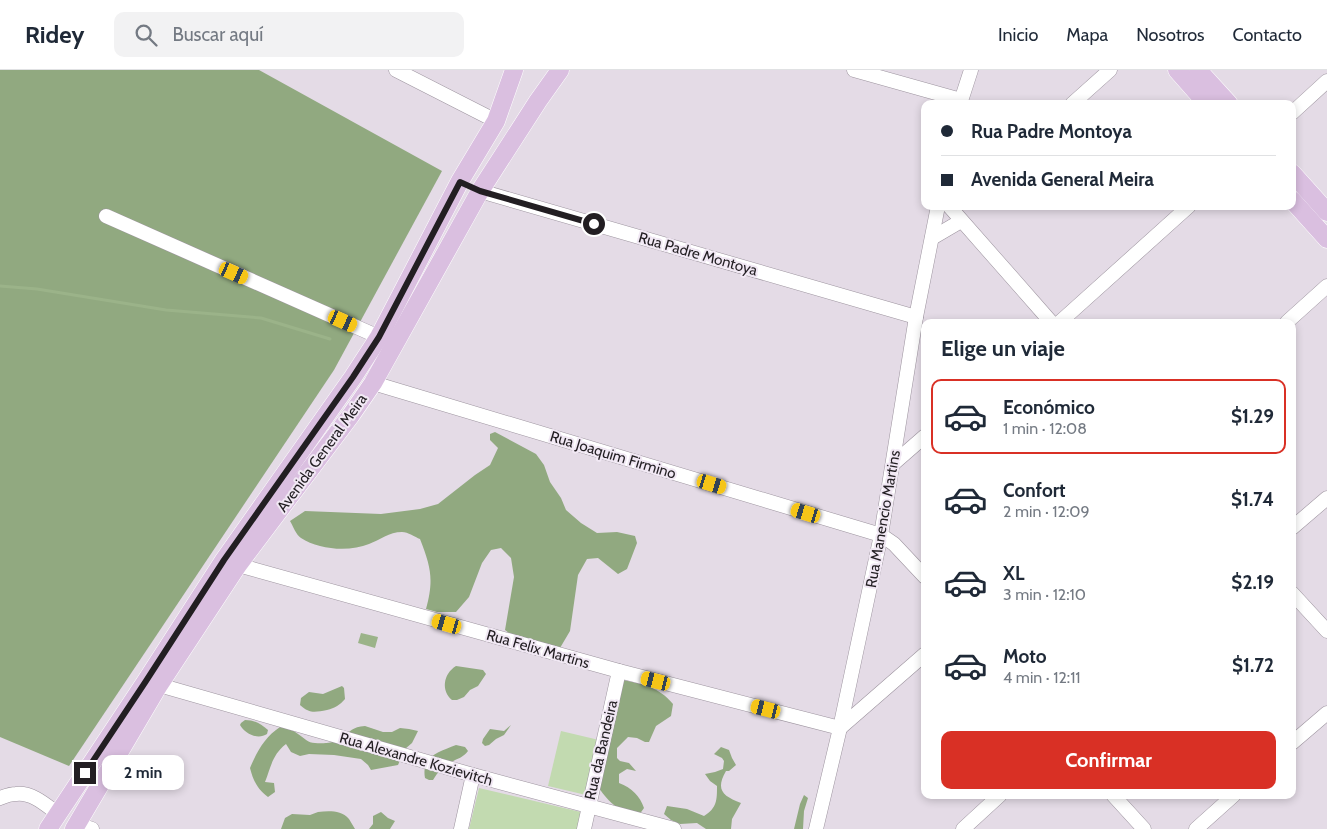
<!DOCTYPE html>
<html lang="es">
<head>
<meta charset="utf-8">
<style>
  :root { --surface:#fff; --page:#f2f2f3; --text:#1f2937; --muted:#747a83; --line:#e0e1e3; --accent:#d93025 }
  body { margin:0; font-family:Cabin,sans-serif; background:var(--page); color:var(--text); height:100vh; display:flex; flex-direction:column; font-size:19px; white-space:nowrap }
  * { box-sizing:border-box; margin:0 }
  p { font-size:16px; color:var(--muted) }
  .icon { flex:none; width:28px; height:28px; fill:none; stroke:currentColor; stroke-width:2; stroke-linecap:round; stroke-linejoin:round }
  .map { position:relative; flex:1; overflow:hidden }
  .details { position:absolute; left:921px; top:249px; width:375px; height:480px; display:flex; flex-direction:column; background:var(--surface); border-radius:10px; box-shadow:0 2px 8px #0003 }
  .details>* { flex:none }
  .hud { position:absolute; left:921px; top:30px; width:375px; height:110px; border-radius:10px; box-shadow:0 2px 8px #0003; display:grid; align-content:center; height:110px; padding:0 20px; background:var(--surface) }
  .end { position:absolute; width:22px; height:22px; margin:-11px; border:6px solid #221e22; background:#fff; box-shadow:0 0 0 2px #fff }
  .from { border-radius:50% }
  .bubble { position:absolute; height:35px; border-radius:10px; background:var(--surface); box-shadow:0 2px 8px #0003; font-size:16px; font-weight:700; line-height:35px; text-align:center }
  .car { position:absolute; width:15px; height:30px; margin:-15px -8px; border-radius:6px; box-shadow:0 0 4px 1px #0007; background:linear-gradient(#f5c518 24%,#345 0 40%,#f5c518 0 76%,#345 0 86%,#f5c518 0) }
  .hud b { display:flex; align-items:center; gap:18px; height:48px; font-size:19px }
  .hud b+b { border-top:1px solid var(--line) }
  .hud i { width:12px; height:12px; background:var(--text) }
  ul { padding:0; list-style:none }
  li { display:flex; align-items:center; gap:15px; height:75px; margin:0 10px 8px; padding:0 10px; border:2px solid transparent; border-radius:10px }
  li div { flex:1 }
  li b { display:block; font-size:19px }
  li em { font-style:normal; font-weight:700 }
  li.current { border-color:var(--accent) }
  li>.icon { width:45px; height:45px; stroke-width:1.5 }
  h2 { padding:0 20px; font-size:22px; line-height:60px }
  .cta { display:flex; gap:10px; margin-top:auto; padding:10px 20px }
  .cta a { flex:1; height:58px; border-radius:10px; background:var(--accent); color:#fff; font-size:20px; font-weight:700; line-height:58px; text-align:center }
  header { display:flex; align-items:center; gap:30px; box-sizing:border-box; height:70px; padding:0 25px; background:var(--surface); border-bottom:1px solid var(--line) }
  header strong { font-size:24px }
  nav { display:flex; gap:28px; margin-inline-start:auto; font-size:18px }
  .search { width:350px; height:45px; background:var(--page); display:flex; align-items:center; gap:12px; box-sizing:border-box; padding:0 18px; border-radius:10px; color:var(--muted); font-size:19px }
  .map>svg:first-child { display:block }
  .green { fill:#c2dab0 }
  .forest { fill:#91a980 }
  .water { fill:#9bb389 }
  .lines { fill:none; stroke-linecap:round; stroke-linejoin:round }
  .stream { stroke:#9bb389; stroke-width:3 }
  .minor-casing { stroke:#9d949f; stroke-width:15 }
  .major-casing { stroke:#fff; stroke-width:19 }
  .minor { stroke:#fff; stroke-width:14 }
  .major { stroke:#dabfe0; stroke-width:18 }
  .route { stroke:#221e22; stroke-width:6 }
  .labels { text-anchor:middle; stroke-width:4; stroke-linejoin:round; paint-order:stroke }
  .street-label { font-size:15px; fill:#221e22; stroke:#f1e8f4 }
</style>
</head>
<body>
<header>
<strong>Ridey</strong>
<div class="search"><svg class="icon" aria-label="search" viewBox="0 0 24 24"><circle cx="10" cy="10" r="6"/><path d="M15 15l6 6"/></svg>Buscar aquí</div>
<nav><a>Inicio</a><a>Mapa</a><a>Nosotros</a><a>Contacto</a></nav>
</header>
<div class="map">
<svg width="1327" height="759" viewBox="0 0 1327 759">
  <rect width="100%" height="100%" fill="#e4dbe6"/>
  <g class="green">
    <polygon points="561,661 599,670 586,725 548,716"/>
    <polygon points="479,718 585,743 582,759 469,759"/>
  </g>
  <g class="forest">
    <polygon points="0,0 259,0 442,101 334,300 69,696 0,667"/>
    <path d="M495 362 536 384 544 395 550 412 561 428 566 440 581 453 597 463 617 462 635 466 637 473 627 499 618 504 598 488 587 489 578 505 570 561 560 578 516 568 505 560 514 507 511 488 501 478 491 480 482 493 469 527 456 542H437L426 539C434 510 431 497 420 469 415 467 408 462 402 462 389 462 380 470 369 474 350 482 319 480 301 468 296 465 293 456 290 451L305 441 381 444 420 439 438 434 475 405 490 395 498 378 490 370V364Z"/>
    <path d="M456 596 483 600 486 604 478 616 470 620 464 627 457 630H452C441 621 443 604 456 596Z"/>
    <path d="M623 610C643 614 659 617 673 634L671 646 656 656 649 672H645L637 668 628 667 617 678V688L620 691 629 693 636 701 627 699 619 704V713C632 718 640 726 644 738L639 745C634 743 627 742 622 740 612 736 604 725 598 717Z"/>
    <path d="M342 616 344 618 345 629C340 635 335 638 327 640 315 642 310 644 300 635L301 628 309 622 323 624Z"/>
    <path d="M245 650C255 650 261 654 268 660L267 664C258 670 245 664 240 655L241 653Z"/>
    <polygon points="511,655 504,665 496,669 489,675 485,676 482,673 483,669 490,659 504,661"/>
    <path d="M365 656 383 662H392L400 658 409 659 418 661 412 673 405 679 398 695 371 700 368 695 361 689 334 685 309 684 300 686 291 682 286 674C272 685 271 697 265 712L274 713 275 722 268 727C257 719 253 710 250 698 257 681 265 667 280 657 287 658 293 660 298 664 304 668 308 673 315 673 323 674 334 673 341 668 351 661 352 657 365 656Z"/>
    <path d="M456 675 465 677 468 681C464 687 457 689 451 692 443 696 437 703 433 710H429L425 708C421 686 439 682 456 675Z"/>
    <path d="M721 677 729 680 732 688 736 695 729 701H726C715 720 723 726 741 733L732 749 731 759H706L697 753 680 754 671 750 664 744 667 736 687 739 704 746C717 738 717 730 717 716L710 711 705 704 715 702 723 699 724 691 722 688 714 684Z"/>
    <polygon points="804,725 808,728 804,741 803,759 794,759 800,734"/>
    <path d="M318 742C329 741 341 740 349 749 351 752 353 756 355 759H281L285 748 292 744 310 745Z"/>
    <polygon points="381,742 388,748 395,751 390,759 369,759 373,754 373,746"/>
  </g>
  <polygon class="water" points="361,563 378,567 375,578 358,573"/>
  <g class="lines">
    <polyline class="stream" points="0,216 37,219 166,240 261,248 330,269"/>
    <defs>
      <g id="minor">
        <polyline points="396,0 496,51"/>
        <polyline points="854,0 961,30"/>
        <polyline points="960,34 971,0"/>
        <polyline points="1072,34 1110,0"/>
        <polyline points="1292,43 1327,11"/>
        <polyline points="480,121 916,247"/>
        <polyline points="949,136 1051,252"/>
        <polyline points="106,146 379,267"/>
        <polyline points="932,168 961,151"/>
        <polyline points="1060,252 1189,136"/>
        <polyline points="1287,252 1327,216"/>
        <polyline points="373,313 881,465 894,474 925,507"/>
        <polyline points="894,393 925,366"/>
        <polyline points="1292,458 1327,428"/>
        <polyline points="238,495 619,601 840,658 925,584"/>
        <polyline points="1292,523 1327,561"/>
        <polyline points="159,615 473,705 674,759"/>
        <polyline points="1292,673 1327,643"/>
        <polyline points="1113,725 1144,759"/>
        <path d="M0 728C5 726 10 724 16 724 32 722 46 735 58 744"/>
        <polyline points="77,754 92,759"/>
        <polyline points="461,759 473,705"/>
        <polyline points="584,759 619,601"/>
        <polyline points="816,759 840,658 881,465 916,247 938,136"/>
        <polyline points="963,759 1000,725"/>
        <polyline points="1196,759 1234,725"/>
      </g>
      <g id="major">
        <polyline points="1177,0 1207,34"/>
        <polyline points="1198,0 1229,34"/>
        <polyline points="1292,103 1327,142"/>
        <polyline points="1292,130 1327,169"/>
        <polyline points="48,759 146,611 224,490 353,307 379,267 460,111 496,51 514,0"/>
        <polyline points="74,759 159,615 238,495 351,345 373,313 480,121 538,31 560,0"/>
      </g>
    </defs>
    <use href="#minor" class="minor-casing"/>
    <use href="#major" class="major-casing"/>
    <use href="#minor" class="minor"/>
    <use href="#major" class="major"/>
  </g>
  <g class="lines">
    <polyline class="route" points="85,703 146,611 224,490 353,307 379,267 460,112 480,121 594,154"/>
  </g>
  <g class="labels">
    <g class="street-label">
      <text transform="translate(698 184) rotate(16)" y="5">Rua Padre Montoya</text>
      <text transform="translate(322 383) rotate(-54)" y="5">Avenida General Meira</text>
      <text transform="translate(613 385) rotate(17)" y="5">Rua Joaquim Firmino</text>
      <text transform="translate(883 449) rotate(-80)" y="5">Rua Manencio Martins</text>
      <text transform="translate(538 579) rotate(16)" y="5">Rua Felix Martins</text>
      <text transform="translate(601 680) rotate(-77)" y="5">Rua da Bandeira</text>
      <text transform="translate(416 689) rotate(16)" y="5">Rua Alexandre Kozievitch</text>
    </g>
  </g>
</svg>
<i class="end from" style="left:594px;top:154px"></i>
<i class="end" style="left:85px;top:703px"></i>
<div class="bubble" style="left:102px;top:685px;width:82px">2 min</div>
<i class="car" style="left:234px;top:203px;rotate:114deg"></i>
<i class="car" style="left:343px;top:251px;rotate:114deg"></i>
<i class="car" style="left:712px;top:414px;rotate:107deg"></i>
<i class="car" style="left:806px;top:443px;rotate:287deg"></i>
<i class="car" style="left:447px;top:554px;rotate:286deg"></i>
<i class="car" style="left:656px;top:611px;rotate:284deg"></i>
<i class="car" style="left:766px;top:639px;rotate:284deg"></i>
<div class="hud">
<b><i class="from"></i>Rua Padre Montoya</b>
<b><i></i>Avenida General Meira</b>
</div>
<section class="details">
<h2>Elige un viaje</h2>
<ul>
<li class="current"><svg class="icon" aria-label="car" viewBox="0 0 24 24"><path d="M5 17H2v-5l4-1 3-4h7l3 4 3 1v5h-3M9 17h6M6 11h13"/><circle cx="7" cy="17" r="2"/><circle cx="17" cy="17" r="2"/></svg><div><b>Económico</b><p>1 min · 12:08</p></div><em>$1.29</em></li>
<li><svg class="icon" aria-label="car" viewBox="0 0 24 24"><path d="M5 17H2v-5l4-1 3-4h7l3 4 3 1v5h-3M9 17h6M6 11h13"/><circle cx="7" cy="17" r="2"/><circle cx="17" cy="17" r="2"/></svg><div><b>Confort</b><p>2 min · 12:09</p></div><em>$1.74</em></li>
<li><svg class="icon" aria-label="car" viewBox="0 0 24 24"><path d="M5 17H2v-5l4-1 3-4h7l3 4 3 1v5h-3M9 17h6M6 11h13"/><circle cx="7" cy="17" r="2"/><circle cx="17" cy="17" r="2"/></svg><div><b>XL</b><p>3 min · 12:10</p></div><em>$2.19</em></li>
<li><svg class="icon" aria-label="car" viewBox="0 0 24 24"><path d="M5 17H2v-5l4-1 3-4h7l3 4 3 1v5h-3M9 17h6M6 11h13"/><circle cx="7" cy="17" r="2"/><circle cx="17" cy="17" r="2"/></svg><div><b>Moto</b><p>4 min · 12:11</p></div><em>$1.72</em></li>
</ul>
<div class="cta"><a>Confirmar</a></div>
</section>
</div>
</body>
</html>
